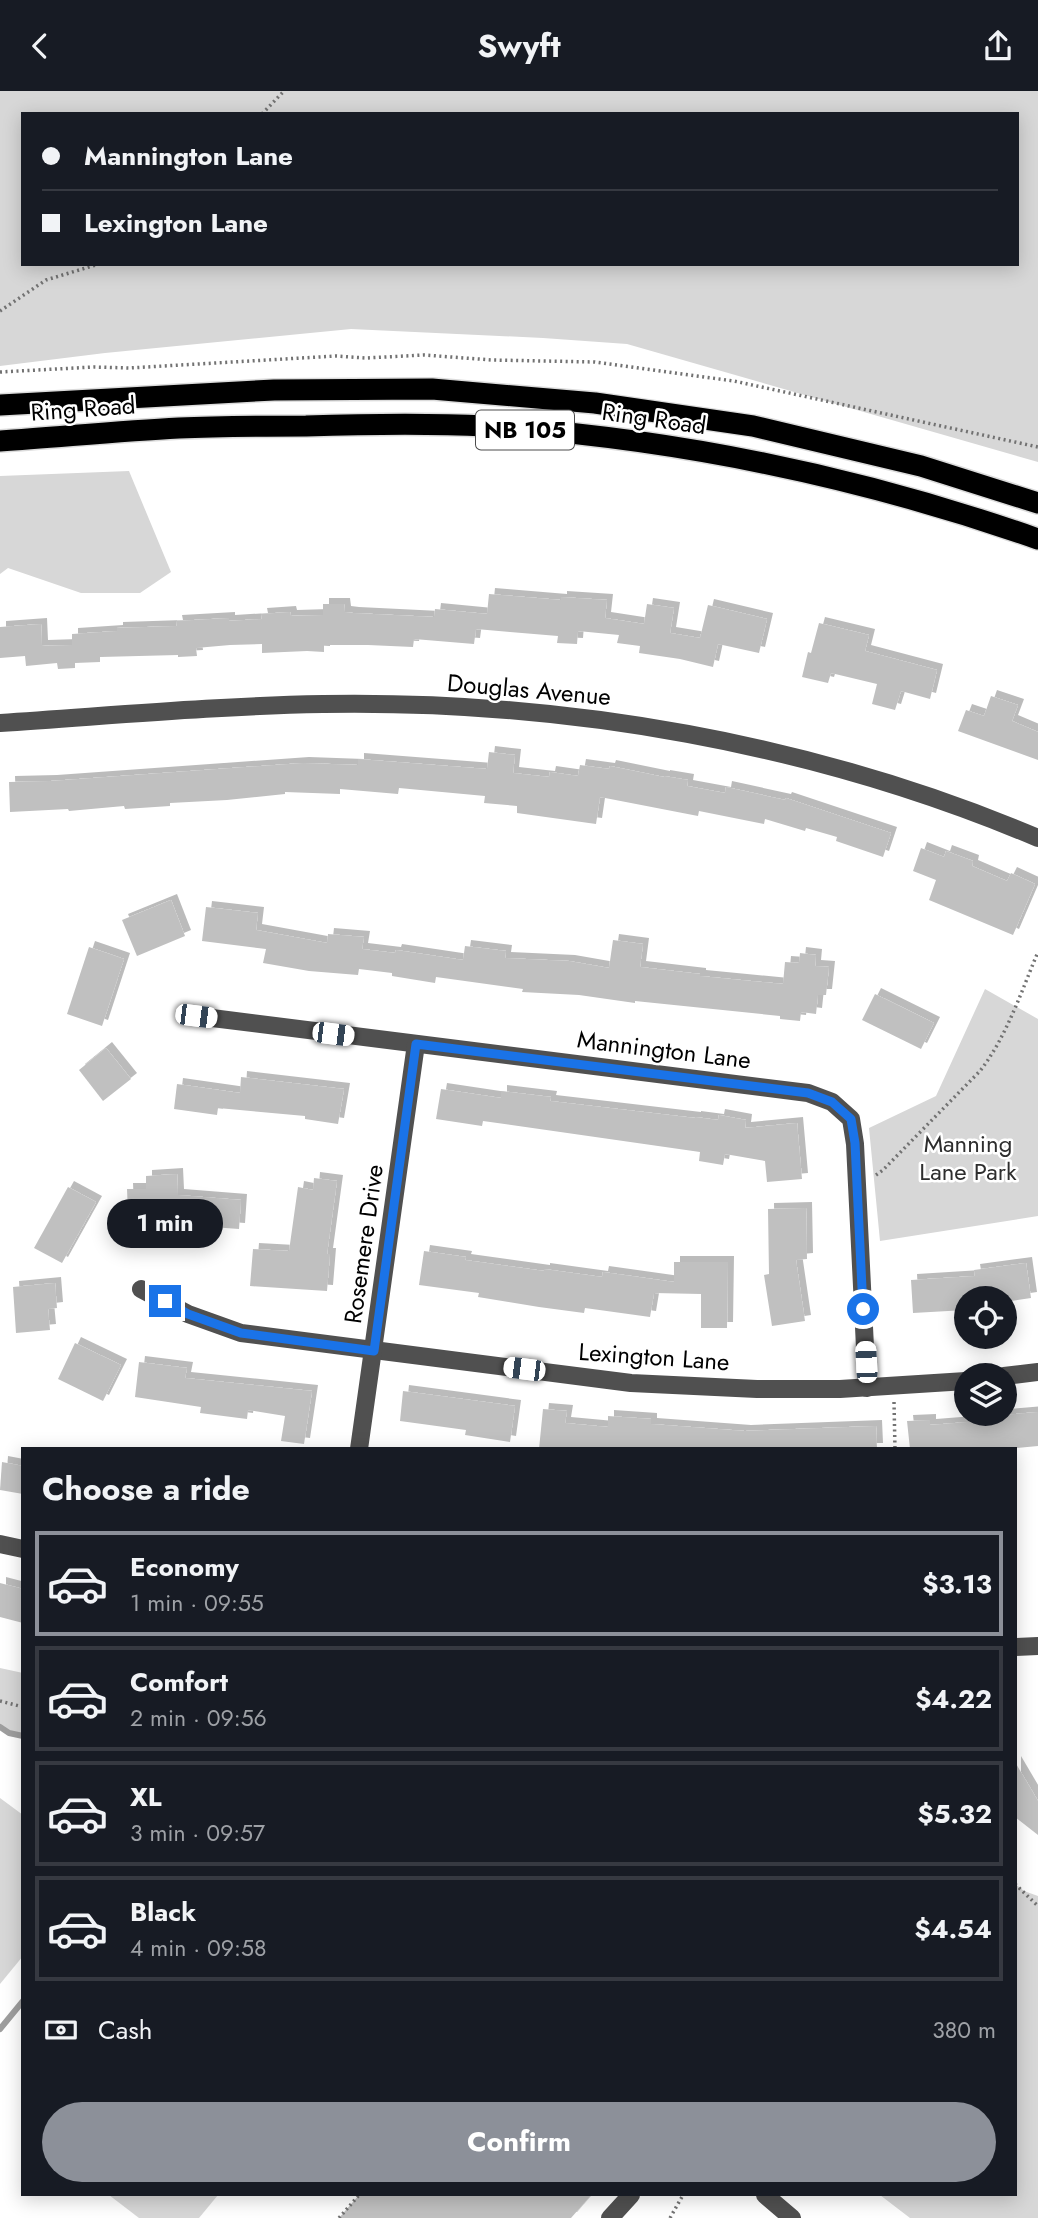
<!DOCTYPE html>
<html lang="en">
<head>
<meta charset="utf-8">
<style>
  :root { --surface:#171b24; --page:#20242c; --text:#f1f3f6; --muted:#9ea1a6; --line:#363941; --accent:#8c9099 }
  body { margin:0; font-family:Jost,sans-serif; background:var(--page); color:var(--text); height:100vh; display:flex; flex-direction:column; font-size:26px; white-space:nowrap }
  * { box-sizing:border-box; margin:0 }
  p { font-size:23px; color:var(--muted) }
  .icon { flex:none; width:38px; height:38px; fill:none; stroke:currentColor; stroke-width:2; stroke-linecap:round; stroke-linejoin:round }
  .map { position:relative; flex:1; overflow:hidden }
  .sheet { position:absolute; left:21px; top:1356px; width:996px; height:749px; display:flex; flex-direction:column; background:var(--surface); border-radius:0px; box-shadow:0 4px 18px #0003 }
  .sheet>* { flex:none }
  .top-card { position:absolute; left:21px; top:21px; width:998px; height:154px; border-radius:0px; box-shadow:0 4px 18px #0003; display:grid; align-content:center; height:154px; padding:0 21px; background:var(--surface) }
  .fabs { position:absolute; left:954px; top:1195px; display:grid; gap:14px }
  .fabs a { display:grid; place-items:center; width:63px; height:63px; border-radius:50%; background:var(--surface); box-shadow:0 4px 18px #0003; font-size:35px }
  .end { position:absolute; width:32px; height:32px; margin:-16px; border:9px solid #1a73e8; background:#fff; box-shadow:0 0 0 4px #fff }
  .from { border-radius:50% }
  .bubble { position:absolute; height:49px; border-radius:24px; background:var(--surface); box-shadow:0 4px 18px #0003; font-size:23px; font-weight:700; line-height:49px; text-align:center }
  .car { position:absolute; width:21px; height:42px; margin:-21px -10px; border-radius:9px; box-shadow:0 0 5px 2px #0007; background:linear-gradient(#fff 24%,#345 0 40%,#fff 0 76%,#345 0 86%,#fff 0) }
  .top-card b { display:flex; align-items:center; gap:24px; height:66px; font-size:26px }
  .top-card b+b { border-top:2px solid var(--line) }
  .top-card i { width:18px; height:18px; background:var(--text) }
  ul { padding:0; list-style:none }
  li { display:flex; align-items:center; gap:21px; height:105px; margin:0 14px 10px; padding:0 7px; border:4px solid var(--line); border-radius:0px }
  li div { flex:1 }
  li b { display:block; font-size:26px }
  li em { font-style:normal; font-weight:700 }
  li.current { border-color:var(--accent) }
  li>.icon { width:63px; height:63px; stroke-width:1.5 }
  h2 { padding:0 21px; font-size:32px; line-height:84px }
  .pay { display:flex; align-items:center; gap:18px; height:77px; padding:0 21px; font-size:26px }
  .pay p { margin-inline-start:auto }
  .button { display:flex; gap:14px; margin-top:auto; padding:14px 21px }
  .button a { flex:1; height:80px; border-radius:42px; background:var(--accent); color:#fff; font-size:28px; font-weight:700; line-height:80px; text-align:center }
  header { display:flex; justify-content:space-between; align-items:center; height:91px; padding:0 21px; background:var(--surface); font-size:32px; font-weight:700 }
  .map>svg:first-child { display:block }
  .green { fill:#d7d7d7; fill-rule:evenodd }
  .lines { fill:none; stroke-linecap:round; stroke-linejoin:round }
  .stream { stroke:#9e9e9e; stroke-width:6 }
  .building { fill:#c0c0c0; filter:url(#shadow) }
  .highway-casing { stroke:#dbdbdb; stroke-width:24 }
  .path { stroke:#727272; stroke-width:3.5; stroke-dasharray:2 3.5; stroke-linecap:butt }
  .minor { stroke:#505050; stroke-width:18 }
  .highway { stroke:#000; stroke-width:21 }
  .route { stroke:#1a73e8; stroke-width:9 }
  .labels { text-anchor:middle; stroke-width:5; stroke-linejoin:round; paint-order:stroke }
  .shield { fill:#fff; stroke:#4c4c4c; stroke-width:2 }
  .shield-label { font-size:23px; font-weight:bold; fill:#000 }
  .street-label { font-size:24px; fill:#000; stroke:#fff }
  .park-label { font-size:24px; fill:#2e2e2e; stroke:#fff }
</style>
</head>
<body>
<header><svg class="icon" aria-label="back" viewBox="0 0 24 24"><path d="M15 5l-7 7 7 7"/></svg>Swyft<svg class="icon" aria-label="share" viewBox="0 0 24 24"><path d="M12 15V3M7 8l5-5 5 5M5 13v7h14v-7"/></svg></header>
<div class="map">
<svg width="1038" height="2127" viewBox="0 0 1038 2127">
  <defs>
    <filter id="shadow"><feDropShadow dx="6" dy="-6" stdDeviation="0" flood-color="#0004"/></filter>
  </defs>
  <rect width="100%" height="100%" fill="#fff"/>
  <g class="green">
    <path d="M0 0H1038V371L627 253 543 247 351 238 105 262 0 275ZM23 23H1017V173H23Z"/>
    <polygon points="129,380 171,481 140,502 81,502 8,477 0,483 0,385"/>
    <polygon points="985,898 1038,928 1038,1125 880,1150 869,1037 936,1005"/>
    <polygon points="0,1577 23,1582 23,1645 9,1642 0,1636"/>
    <polygon points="0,1707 23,1724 23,1865 0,1893"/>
    <polygon points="1015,1793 1024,1800 1038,1805 1038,2127 910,2127 880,2104 1015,2104"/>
    <polygon points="109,2104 218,2104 199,2127 139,2127"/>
  </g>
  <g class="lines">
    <g class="stream">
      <polyline points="0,1636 9,1642 23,1645"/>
      <polyline points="0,1938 23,1910"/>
    </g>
  </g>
  <g class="building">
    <polygon points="489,503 561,509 561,506 607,509 605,527 644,533 647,513 674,517 670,542 700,547 708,514 767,528 759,562 718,553 713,576 680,568 639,562 640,555 617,552 619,544 578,540 577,553 557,552 558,545 476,538 474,553 414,548 413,556 368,554 324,554 324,561 307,560 262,562 262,553 230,554 196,557 197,565 178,566 178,564 100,566 100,571 75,572 75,577 58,578 57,572 26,575 25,565 0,567 0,536 41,533 42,555 72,554 72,543 117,540 117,537 177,535 176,530 229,527 229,530 262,528 261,523 290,521 291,525 323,524 323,513 344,513 345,521 353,522 434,526 435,518 487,523"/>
    <polygon points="819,532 869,544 865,560 937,579 930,608 901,600 895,619 872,613 877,593 831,582 828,592 802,586 808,561 811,562"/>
    <polygon points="991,605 1018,614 1012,630 1038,641 1038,669 958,640 966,619 984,625"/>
    <polygon points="489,661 515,664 513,682 549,686 550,681 578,685 580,674 609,678 610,675 664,686 664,685 688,689 687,695 725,702 726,696 785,709 786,707 891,742 883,766 836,750 837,746 806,737 805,740 765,728 764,733 699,720 698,725 600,706 596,733 517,722 517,715 484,712 485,705 399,697 398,703 340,698 340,703 285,701 285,703 227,709 170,712 170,715 125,718 124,715 69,720 68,718 10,721 9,691 51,690 303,672 358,674 358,668 487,678"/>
    <polygon points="921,757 944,766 946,760 973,770 972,775 1007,790 1011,782 1035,793 1013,844 929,809 936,789 913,780"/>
    <polygon points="171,809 185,845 137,865 122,829"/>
    <polygon points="206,816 258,822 256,839 327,852 328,843 364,846 362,858 395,862 396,859 463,869 465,855 506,860 505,867 569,870 609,877 613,849 643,853 640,876 700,883 700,885 783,893 785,871 799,872 800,862 816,864 815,875 829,876 826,904 818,904 816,923 801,921 800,930 780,928 780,925 635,910 635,912 579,904 522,901 523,898 436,886 435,892 392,885 392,882 359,878 358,884 309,880 263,872 266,858 202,850"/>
    <polygon points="89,856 124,868 102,935 67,923"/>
    <polygon points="875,903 934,932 921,958 862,929"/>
    <polygon points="106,957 131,988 103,1010 79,979"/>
    <polygon points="241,986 344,998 338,1033 305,1028 305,1025 218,1017 217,1024 174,1018 177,993 240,1002"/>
    <polygon points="441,998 501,1007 501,1000 551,1006 550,1010 695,1027 695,1026 718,1029 719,1024 746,1029 745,1037 797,1032 802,1088 767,1091 765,1070 725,1063 723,1074 699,1070 700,1061 483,1030 482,1035 436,1028"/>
    <polygon points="177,1083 178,1104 241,1109 239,1138 212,1136 211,1147 185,1145 187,1120 128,1122 127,1098 146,1098 146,1085"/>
    <polygon points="314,1087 337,1090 327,1163 330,1163 327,1200 250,1195 253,1158 289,1160 298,1096 313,1099"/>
    <polygon points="68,1096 96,1111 62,1172 34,1157"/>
    <polygon points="806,1117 807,1168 796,1169 805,1230 772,1235 764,1184 769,1183 768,1118"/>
    <polygon points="424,1160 466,1166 465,1169 544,1180 544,1178 602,1186 603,1181 674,1191 674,1171 728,1171 727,1237 701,1237 701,1203 654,1202 650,1226 585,1217 584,1222 539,1216 478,1206 479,1202 419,1194"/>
    <polygon points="1026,1172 1031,1207 1004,1211 1004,1208 966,1208 966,1219 913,1222 911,1189 975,1185 974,1179"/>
    <polygon points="55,1192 57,1217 48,1218 50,1239 16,1242 13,1196"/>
    <polygon points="75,1252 121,1274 103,1310 58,1288"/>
    <polygon points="139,1271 187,1277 185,1287 312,1300 304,1353 281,1350 285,1325 248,1319 247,1328 200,1322 201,1316 135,1306"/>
    <polygon points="403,1300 515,1315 510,1351 465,1344 466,1339 400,1330"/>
    <polygon points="543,1318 567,1320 565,1332 608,1336 608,1325 651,1328 651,1333 745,1340 876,1335 877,1358 539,1358"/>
    <polygon points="1038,1321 1038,1355 1005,1358 910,1358 907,1330 930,1329 930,1334 968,1331 968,1327"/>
    <polygon points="2,1371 23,1375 23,1403 0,1399"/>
    <polygon points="0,1492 23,1498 23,1532 0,1526"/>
    <polygon points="1015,1671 1038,1710 1038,1744 1015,1726"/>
    <polygon points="359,2104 591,2104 571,2127 339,2127"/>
  </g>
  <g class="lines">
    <defs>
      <g id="highway">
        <polyline points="0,314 274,299 432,298 595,312 753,335 921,375 1038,412"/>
        <path d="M0 350C60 346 119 340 179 337 221 335 264 335 306 335 366 333 426 332 486 335 673 347 861 386 1038 448"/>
      </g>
    </defs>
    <use href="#highway" class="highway-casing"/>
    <g class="path">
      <polyline points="262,23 284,0"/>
      <polyline points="0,220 46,189 99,173"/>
      <polyline points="0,281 94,276 129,277 336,265 366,267 424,264 492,269 595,271 734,290 1038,356"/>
      <path d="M876 1084 883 1079 980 980C1007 945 1021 901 1038 861"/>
      <polyline points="894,1311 895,1358"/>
      <polyline points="0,1610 23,1616"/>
      <polyline points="1015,1793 1038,1815"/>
      <polyline points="339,2127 359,2104"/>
      <polyline points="670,2127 683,2104"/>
    </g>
    <g class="minor">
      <path d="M0 632C108 625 215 615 323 613 566 609 814 652 1038 747"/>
      <polyline points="196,925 808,1002 832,1011 851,1028 855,1053 867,1297"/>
      <polyline points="141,1198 188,1223 241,1242 631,1292 757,1298 840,1298 966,1290"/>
      <polyline points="1004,1285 1038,1281"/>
      <polyline points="359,1358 416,953"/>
      <polyline points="0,1453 23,1458"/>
      <polyline points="1015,1556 1038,1555"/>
      <polyline points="765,2104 792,2127"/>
      <polyline points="610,2127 631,2104"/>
    </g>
    <use href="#highway" class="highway"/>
  </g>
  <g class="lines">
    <polyline class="route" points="165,1210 188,1223 241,1242 374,1260 416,953 808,1002 832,1011 851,1028 855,1052 863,1218"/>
  </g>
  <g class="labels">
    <rect class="shield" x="476" y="319.5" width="98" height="39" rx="5"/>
    <g class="shield-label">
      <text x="525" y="347">NB 105</text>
    </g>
    <g class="street-label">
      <text transform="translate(83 318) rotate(-4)" y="8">Ring Road</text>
      <text transform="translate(654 328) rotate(8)" y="8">Ring Road</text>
      <text transform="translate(529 599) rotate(5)" y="8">Douglas Avenue</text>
      <text transform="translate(664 959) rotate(7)" y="8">Mannington Lane</text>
      <text transform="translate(364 1153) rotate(-82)" y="8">Rosemere Drive</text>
      <text transform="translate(654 1266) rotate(4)" y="8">Lexington Lane</text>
    </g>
    <g class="park-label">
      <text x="968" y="1061">Manning<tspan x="968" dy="28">Lane Park</tspan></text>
    </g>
  </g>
</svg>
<div class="fabs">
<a><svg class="icon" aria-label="locate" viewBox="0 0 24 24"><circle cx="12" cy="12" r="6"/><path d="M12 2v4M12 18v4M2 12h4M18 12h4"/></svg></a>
<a><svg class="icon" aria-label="layers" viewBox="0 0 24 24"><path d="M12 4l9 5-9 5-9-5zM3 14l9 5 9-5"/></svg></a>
</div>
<i class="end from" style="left:863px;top:1218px"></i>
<i class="end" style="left:165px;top:1210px"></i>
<div class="bubble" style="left:107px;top:1108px;width:116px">1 min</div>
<i class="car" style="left:196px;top:925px;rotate:97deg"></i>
<i class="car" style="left:333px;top:943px;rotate:97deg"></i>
<i class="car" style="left:866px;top:1271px;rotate:357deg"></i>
<i class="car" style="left:524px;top:1278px;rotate:277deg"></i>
<div class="top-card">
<b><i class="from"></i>Mannington Lane</b>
<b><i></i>Lexington Lane</b>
</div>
<section class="sheet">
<h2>Choose a ride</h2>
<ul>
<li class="current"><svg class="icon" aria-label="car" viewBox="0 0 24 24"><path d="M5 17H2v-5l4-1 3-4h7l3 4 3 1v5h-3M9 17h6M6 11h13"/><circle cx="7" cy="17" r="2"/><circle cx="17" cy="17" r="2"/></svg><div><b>Economy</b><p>1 min · 09:55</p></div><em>$3.13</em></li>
<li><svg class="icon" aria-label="car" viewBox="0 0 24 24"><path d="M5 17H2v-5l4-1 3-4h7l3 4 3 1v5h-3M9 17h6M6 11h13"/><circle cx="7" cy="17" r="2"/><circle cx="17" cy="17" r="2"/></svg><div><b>Comfort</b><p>2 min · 09:56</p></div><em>$4.22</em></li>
<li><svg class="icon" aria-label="car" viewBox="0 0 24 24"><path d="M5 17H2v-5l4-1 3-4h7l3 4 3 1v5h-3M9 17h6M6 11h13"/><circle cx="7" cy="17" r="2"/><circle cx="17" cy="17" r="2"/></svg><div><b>XL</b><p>3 min · 09:57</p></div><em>$5.32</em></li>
<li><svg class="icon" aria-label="car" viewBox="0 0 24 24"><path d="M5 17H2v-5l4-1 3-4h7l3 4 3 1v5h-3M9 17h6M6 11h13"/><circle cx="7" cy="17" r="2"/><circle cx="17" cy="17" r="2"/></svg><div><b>Black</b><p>4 min · 09:58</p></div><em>$4.54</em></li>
</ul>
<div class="pay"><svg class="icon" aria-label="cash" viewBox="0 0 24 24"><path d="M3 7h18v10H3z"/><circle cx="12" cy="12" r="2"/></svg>Cash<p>380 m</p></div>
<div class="button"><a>Confirm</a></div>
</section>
</div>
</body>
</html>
